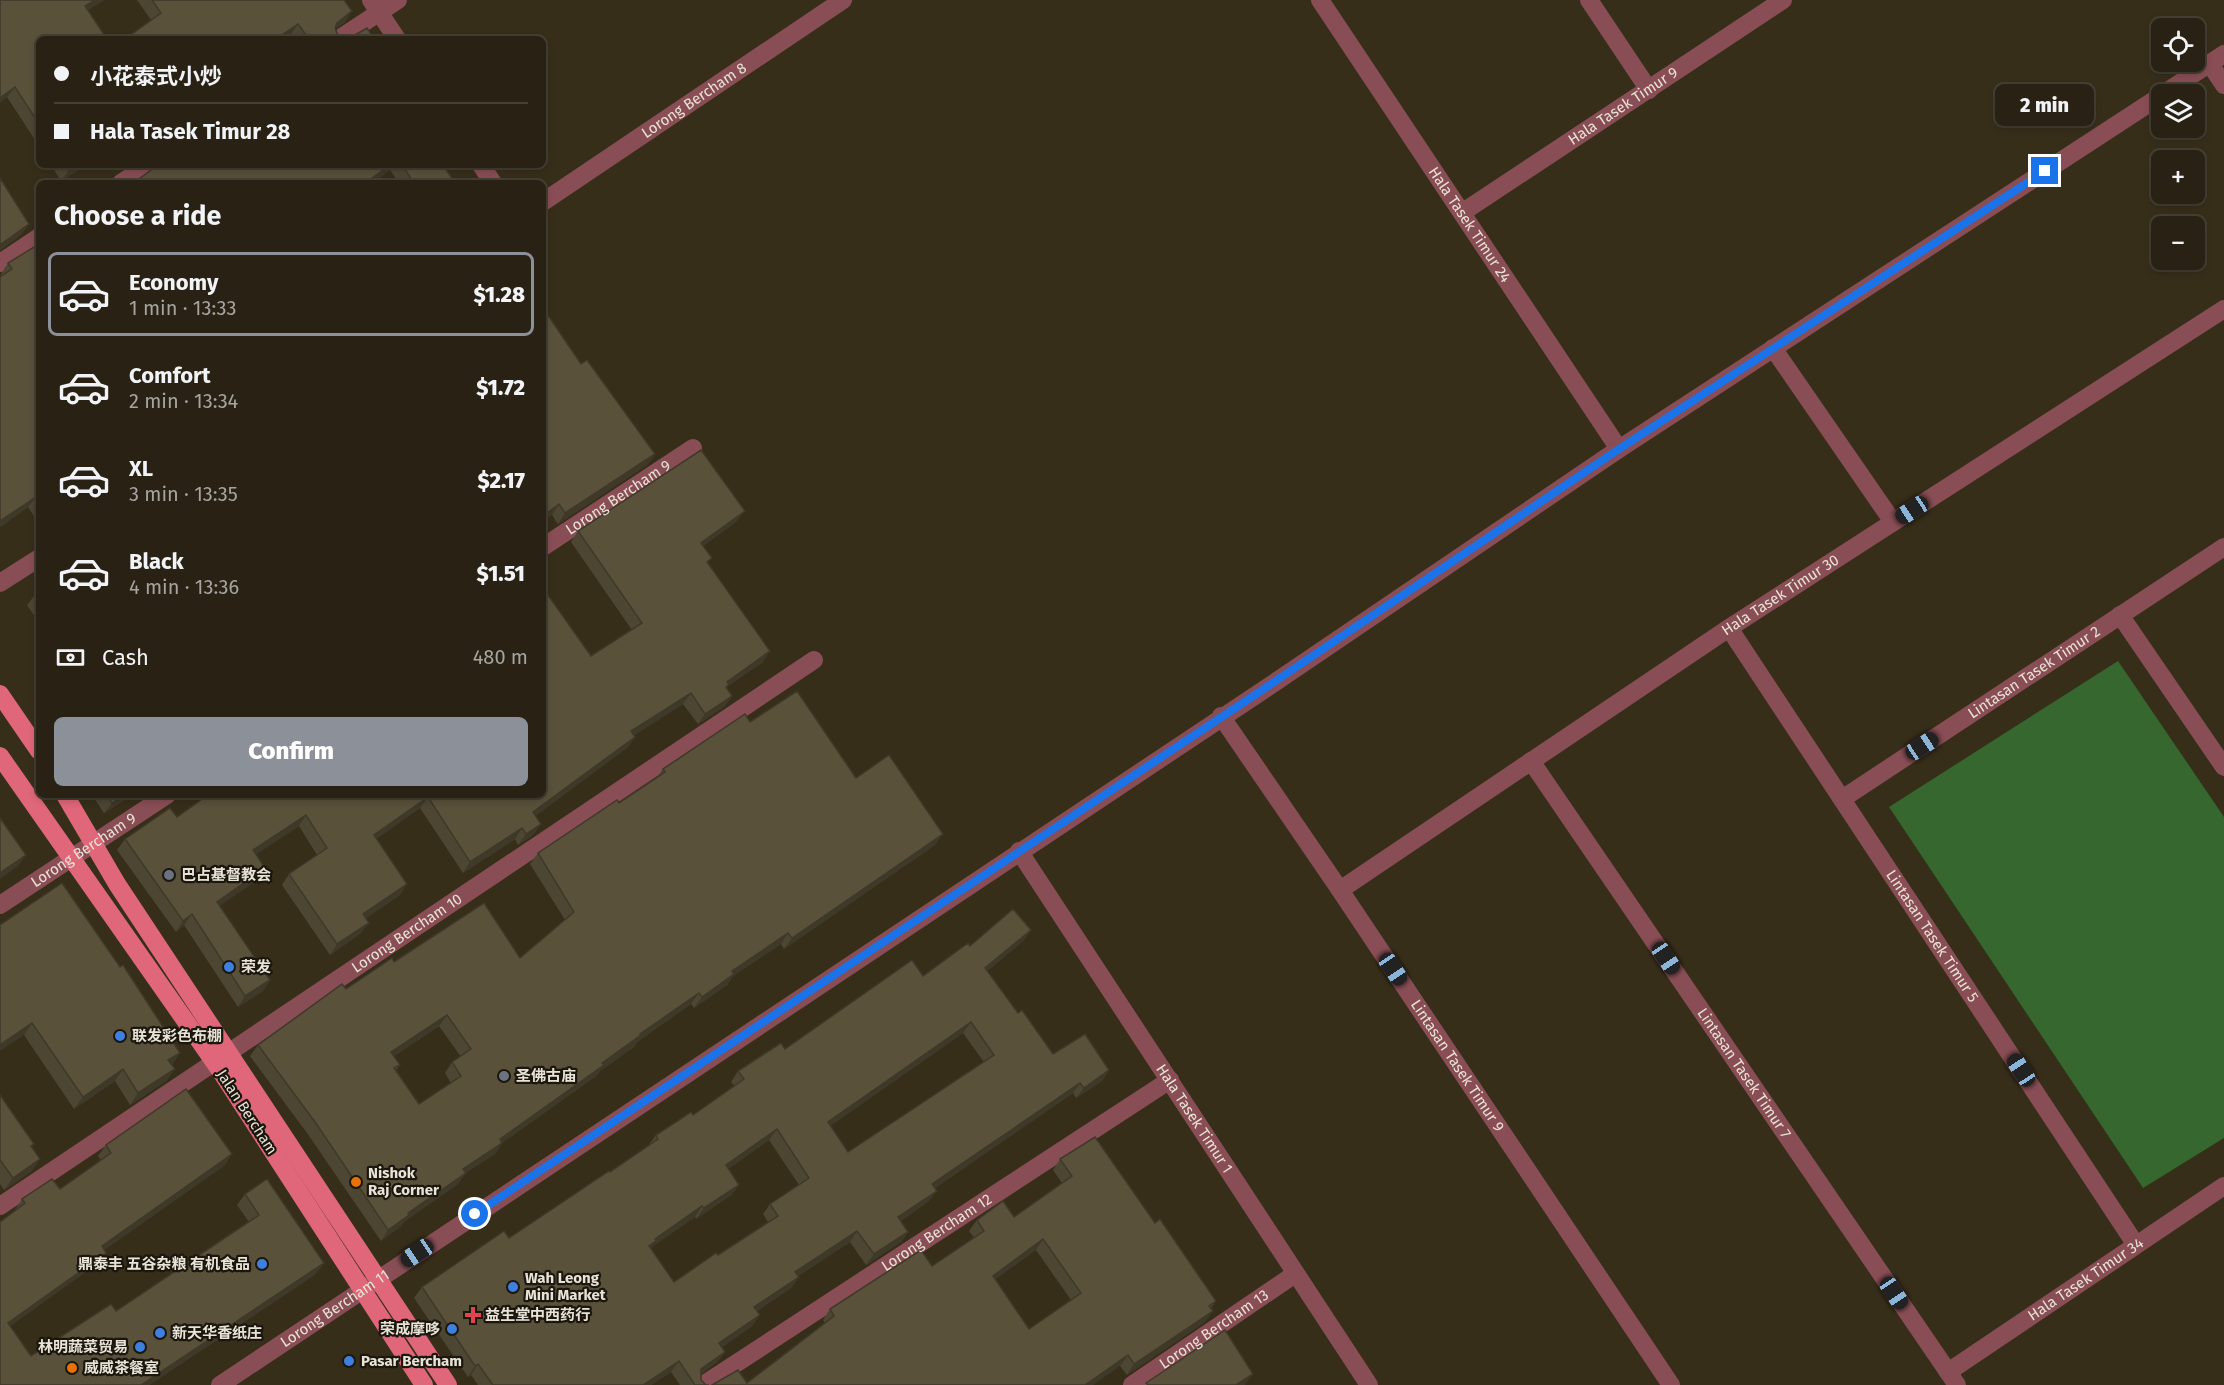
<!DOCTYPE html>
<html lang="en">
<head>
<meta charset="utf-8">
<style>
  :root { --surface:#292214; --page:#312a1d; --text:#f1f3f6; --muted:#a5a4a0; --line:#453f34; --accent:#8c9099 }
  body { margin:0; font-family:"Fira Sans","Noto Sans SC",sans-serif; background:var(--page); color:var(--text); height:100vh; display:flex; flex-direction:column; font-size:22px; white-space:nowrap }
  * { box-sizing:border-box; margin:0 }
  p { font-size:20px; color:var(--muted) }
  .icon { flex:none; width:33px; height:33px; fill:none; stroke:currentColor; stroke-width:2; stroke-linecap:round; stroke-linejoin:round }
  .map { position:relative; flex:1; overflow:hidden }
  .panel { position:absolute; left:36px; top:180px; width:510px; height:618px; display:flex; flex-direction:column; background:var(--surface); border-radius:9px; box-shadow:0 3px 9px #0003,0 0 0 2px var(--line) }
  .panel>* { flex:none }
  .hud { position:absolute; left:36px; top:36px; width:510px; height:132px; border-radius:9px; box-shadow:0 3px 9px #0003,0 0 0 2px var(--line); display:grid; align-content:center; height:132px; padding:0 18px; background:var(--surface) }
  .fabs { position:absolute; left:2151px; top:18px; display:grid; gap:12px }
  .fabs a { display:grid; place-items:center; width:54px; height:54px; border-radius:9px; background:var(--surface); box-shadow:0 3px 9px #0003,0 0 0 2px var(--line); font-size:30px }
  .end { position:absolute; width:27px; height:27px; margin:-14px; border:8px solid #1a73e8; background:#fff; box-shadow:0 0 0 3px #fff }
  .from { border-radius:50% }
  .bubble { position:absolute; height:42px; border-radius:9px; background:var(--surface); box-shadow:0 3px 9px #0003,0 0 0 2px var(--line); font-size:20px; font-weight:800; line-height:42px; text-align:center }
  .car { position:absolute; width:18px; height:36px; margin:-18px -9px; border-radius:8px; box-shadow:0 0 4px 2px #0007; background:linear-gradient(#222 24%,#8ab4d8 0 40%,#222 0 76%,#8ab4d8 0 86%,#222 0) }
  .hud b { display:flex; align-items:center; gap:21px; height:57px; font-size:22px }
  .hud b+b { border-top:2px solid var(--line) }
  .hud i { width:15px; height:15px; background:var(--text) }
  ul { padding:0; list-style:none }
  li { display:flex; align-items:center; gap:18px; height:84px; margin:0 12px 9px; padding:0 6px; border:3px solid transparent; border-radius:9px }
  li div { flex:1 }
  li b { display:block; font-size:22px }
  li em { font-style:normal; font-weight:800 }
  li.active { border-color:var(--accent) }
  li>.icon { width:54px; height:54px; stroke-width:1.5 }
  h2 { padding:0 18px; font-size:27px; line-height:72px }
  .pay { display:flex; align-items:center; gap:15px; height:66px; padding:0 18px; font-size:22px }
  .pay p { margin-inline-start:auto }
  .action { display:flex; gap:12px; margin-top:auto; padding:12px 18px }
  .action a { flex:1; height:69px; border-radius:9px; background:var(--accent); color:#fff; font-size:24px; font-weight:800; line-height:69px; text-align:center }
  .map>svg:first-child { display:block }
  .green { fill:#35672e }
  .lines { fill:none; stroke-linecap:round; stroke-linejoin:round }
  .minor { stroke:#894e55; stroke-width:18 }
  .major { stroke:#df6779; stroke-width:18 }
  .wall { fill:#4d4633; fill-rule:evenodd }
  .shaded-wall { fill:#3f3929 }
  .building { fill:#5a513b; stroke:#3f3929; stroke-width:1.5; fill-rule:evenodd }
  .route { stroke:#1a73e8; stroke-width:8 }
  .worship-dot { fill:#6b7280; stroke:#1b170e; stroke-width:2 }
  .shop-dot { fill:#3f7fe0; stroke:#1b170e; stroke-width:2 }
  .food-dot { fill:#e8710a; stroke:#1b170e; stroke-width:2 }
  .health-dot { fill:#e0444e; stroke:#1b170e; stroke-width:2 }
  .labels { text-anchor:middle; stroke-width:4.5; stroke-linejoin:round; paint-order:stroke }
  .street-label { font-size:15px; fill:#e8e3d6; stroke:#1b170e }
  .poi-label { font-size:15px; font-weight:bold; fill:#e8e3d6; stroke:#1b170e; text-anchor:start }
</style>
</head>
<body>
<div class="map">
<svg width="2224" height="1385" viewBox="0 0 2224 1385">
  <rect width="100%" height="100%" fill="#372e1a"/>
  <polygon class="green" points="2118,661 2224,817 2224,1138 2143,1188 1889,807"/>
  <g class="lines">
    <g class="minor">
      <polyline points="371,0 397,39"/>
      <path id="s1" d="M1320 0 1619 449"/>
      <polyline points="1589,0 1649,90"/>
      <polyline points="339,39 398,0"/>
      <polyline points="2210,64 2224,85"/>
      <polyline points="2163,94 2224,54"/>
      <polyline points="481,165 493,183"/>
      <polyline points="121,183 148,165"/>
      <path id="s2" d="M543 202 843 0"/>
      <path id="s3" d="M1463 212 1783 0"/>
      <polyline points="0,263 39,237"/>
      <polyline points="1773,348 1893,522"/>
      <path id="s4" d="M543 547 693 448"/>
      <polyline points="0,583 39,558"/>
      <polyline points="2120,615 2224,767"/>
      <path id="s5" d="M1729 628 2136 1245"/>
      <path id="s6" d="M1221 716 1340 890 1671 1385"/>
      <path id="s7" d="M1531 761 1957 1385"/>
      <path id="s8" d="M1842 799 2224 547"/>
      <path id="s9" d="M1019 851 1369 1385"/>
      <path id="s10" d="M1340 890 1729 628 2224 309"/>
      <path id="s11" d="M0 905 167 795"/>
      <path id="s12" d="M0 1206 814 660"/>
      <path id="s13" d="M1948 1372 2224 1186"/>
      <path id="s14" d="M220 1385 1274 683 1619 449 2162 95"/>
      <path id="s15" d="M703 1385 1170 1080"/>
      <path id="s16" d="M1132 1385 1295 1274"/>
    </g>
    <g class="major">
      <polyline points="0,694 39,751"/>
      <polyline points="0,756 222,1073 424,1385"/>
      <polyline points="65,795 117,884 448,1385"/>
    </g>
  </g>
  <g class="wall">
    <polygon points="0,0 104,0 39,39 39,146 7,97"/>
    <polygon points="137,0 344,0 345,22 335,29 338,35 347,39 294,39 291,34 151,20"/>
    <polygon points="51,165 86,165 61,181"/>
    <polygon points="118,165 128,165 121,169"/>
    <polygon points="158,165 443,165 455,183 399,183 390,170 372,183 136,183 139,179"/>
    <polygon points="39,244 39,512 34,516 28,507 0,527 0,277 2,276 1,274 8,263"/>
    <polygon points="581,364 655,454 647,465 558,524 552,515"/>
    <polygon points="737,521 703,546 708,563 763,662 728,686 727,688 732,696 724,707 698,724 683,704 634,735 635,737 628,747 535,816 533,835 518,845 515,839 463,873 420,808 376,839 400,895 366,918 361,933 330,955 282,885 289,874 317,855 299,826 256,854 258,879 219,906 270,980 263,991 238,1007 184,925 176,932 117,850 125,839 177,817 208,795 543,795 543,588 591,656 632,630 571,542 578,531"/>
    <polygon points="39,592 39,623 27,605 35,595"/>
    <path d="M750 722 856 778 935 845 784 949 781 944 733 976 727 985 694 1008 691 1004 637 1042 634 1047 600 1071 596 1076 502 1143 495 1154 465 1173 458 1184 405 1221 401 1226 381 1241 307 1133 250 1056 258 1045 346 989 394 962 520 958 565 920 530 864 538 853 619 803 657 777 663 769ZM439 1026 461 1057 452 1062 445 1073 451 1083 419 1104 396 1070 400 1065 394 1056Z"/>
    <polygon points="92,795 132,795 104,813"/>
    <polygon points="0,925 172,1065 175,1069 166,1081 130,1105 115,1081 74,1109 24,1035"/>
    <path d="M1031 930 1023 941 987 971 1018 1013 1053 1054 1109 1070 1102 1081 1076 1098 1073 1093 935 1188 929 1201 901 1221 908 1232 901 1242 866 1265 850 1242 798 1276 799 1277 791 1288 757 1311 752 1326 722 1347 725 1352 717 1362 701 1374V1380L706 1385H709H680L671 1372 651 1385H478L471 1375 468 1377 414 1298 422 1287 509 1238 648 1146 656 1135 693 1115 734 1086 731 1082 738 1071 785 1049 923 976 970 946ZM963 1033 984 1062 848 1152 830 1126ZM769 1140 799 1185 770 1204 763 1214 768 1222 718 1255 674 1282 651 1249 653 1246 695 1217 696 1219 731 1195 739 1185 728 1169Z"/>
    <polygon points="0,1095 32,1147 32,1171 4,1190 0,1184"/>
    <polygon points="106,1145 225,1165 104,1250 98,1263 10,1326 31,1356 116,1311 249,1222 237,1205 245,1194 316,1274 149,1385 0,1385 15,1210 22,1199 60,1189 101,1160 98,1156"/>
    <path d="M1060 1159 1155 1223 1216 1301 1211 1308 1205 1322 1127 1375 1120 1366 747 1383 825 1323 823 1320 830 1309 932 1266 974 1238 969 1231 977 1220 1014 1217 1062 1183 1053 1170ZM1036 1250 1071 1300 1029 1329 995 1279Z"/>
  </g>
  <g class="shaded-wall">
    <polygon points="95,0 104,0 78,17 85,6"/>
    <polygon points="352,11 345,22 329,33 337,23"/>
    <polygon points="298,24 291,34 284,39 276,39"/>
    <polygon points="15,87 7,97 0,103 0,98"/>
    <polygon points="77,165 86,165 61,181 69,170"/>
    <polygon points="390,165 394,165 390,170 372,183 365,183"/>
    <polygon points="29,224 21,235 0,251 0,245"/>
    <polygon points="655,454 647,465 558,524 565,513"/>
    <polygon points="36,497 28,507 0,527 0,521"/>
    <polygon points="559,504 552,515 543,521 543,516"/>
    <polygon points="745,511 737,521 693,554 701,543"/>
    <polygon points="770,651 763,662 728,686 722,696 727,682"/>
    <polygon points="691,693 683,704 624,742 631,731"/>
    <polygon points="732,696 724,707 698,724 705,714"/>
    <polygon points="635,737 628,747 525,823 533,812"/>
    <polygon points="123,795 132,795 104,813 112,803"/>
    <polygon points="428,797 420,808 366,846 374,835"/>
    <polygon points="306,815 299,826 246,861 253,850"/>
    <polygon points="541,824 533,835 518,845 526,834"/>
    <polygon points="522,828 515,839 463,873 470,862"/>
    <polygon points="943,834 935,845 784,949 792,938"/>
    <polygon points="26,855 18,866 0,879 0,873"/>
    <polygon points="265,868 258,879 209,913 217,902"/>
    <polygon points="407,884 400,895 356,925 363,914"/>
    <polygon points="192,914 184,925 176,932 183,921"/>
    <polygon points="369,923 361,933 330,955 337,944"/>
    <polygon points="1031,930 1023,941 978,979 985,968"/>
    <polygon points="788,933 781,944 733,976 727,985 694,1008 702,997 732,971"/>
    <polygon points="270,980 263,991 238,1007 245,996"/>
    <polygon points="699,993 691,1004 637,1042 634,1047 600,1071 596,1076 499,1145 502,1143 495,1154 455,1180 463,1169 500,1139 602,1063 640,1034"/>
    <polygon points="447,1015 439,1026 383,1063 391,1052"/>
    <polygon points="971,1022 963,1033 820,1133 828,1122"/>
    <polygon points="32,1023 24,1035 0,1051 0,1045"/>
    <polygon points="180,1053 172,1065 168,1060"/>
    <polygon points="123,1069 115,1081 74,1109 83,1097"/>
    <polygon points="175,1069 166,1081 130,1105 138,1093"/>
    <polygon points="1109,1070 1102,1081 1076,1098 1084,1088"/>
    <polygon points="1080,1083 1073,1093 925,1195 932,1184"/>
    <polygon points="777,1129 769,1140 718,1176 726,1165"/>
    <polygon points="232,1154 225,1165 94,1257 102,1246"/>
    <polygon points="40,1159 32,1171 4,1190 13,1178"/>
    <polygon points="466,1173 458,1184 405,1221 401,1226 381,1241 388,1230 408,1213"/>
    <polygon points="739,1185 731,1195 696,1219 704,1208"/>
    <polygon points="937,1191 929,1201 891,1228 898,1217"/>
    <polygon points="702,1206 695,1217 653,1246 649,1251 649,1246 655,1239"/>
    <polygon points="857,1231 850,1242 788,1283 795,1272"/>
    <polygon points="908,1232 901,1242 866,1265 874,1254"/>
    <polygon points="1043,1239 1036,1250 985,1287 993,1276"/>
    <polygon points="106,1253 98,1263 0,1333 8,1323"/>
    <polygon points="324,1263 316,1274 149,1385 141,1385"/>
    <polygon points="799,1277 791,1288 746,1318 754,1307"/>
    <polygon points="1213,1311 1205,1322 1127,1375 1134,1364"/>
    <polygon points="760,1315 752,1326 712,1354 719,1343"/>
    <polygon points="725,1352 717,1362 693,1379 701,1369"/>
    <polygon points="1128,1355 1120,1366 1093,1385 1085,1385"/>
    <polygon points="679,1361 671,1372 651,1385 643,1385"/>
    <polygon points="478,1364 471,1375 468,1377 475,1366"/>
    <polygon points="1253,1374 1245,1385 1236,1385"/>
  </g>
  <g class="building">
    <polygon points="0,0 95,0 85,6 107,39 39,39 39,124 15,87 0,98"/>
    <polygon points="152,0 344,0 352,11 337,23 335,28 338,35 347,39 309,39 298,24 276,39 125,39 161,13"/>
    <polygon points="367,28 374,39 348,39"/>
    <polygon points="65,165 77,165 69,170"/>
    <polygon points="158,165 390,165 365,183 142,183 139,179"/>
    <polygon points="402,165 443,165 455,183 414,183"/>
    <polygon points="0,178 29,224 0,245"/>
    <polygon points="39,244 39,501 36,497 0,521 0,277 12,269 8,263"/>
    <polygon points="543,308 581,364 587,360 655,454 565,513 559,504 543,516"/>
    <polygon points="701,450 745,511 701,543 712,558 707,562 770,651 727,682 729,685 726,687 732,696 705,714 691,693 631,731 635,737 533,812 541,824 526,834 522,828 470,862 428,797 374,835 407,884 363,914 369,923 337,944 289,874 327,848 306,815 253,850 265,868 217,902 270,980 245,996 192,914 183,921 125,839 170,808 177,817 208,795 543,795 543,684 544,683 543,682 543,588 591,656 642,623 578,531"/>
    <polygon points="39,592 39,601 35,595"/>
    <path d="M797 691 856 778 889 755 943 834 792 938 788 933 732 971 734 974 702 997 699 993 640 1034 641 1035 602 1063 604 1065 500 1139 502 1143 463 1169 466 1173 408 1213 409 1215 388 1230 315 1122 258 1045 342 984 346 989 392 958 394 962 484 903 520 958 574 912 538 853 617 800 619 803 665 772 663 769 745 714 750 722ZM447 1015 471 1049 452 1062 461 1076 419 1104 394 1068 400 1065 391 1052Z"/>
    <polygon points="107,795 123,795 112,803"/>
    <polygon points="0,818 26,855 0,873"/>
    <polygon points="62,883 120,967 123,965 180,1053 168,1060 175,1069 138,1093 123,1069 83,1097 32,1023 0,1045 0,925"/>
    <path d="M1013 909 1031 930 985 968 1018 1013 1022 1010 1053 1054 1085 1034 1109 1070 1084 1088 1080 1083 932 1184 937 1191 898 1217 908 1232 874 1254 857 1231 795 1272 799 1277 754 1307 760 1315 719 1343 725 1352 701 1369V1380L706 1385H709H695L679 1361 643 1385H493L478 1364 475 1366 422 1287 504 1231 509 1238 609 1171 610 1172 658 1139 656 1135 691 1112 693 1115 744 1079 738 1071 781 1043 785 1049 912 960 923 976 968 943 970 946ZM971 1022 994 1055 848 1152 828 1122ZM777 1129 809 1178 770 1204 778 1216 718 1255 716 1253 674 1282 649 1246 656 1241 655 1239 702 1206 704 1208 739 1185 726 1165Z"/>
    <polygon points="186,1089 232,1154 102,1246 106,1253 8,1323 31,1356 111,1304 116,1311 259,1215 245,1194 267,1179 324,1263 141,1385 0,1385 0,1222 25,1203 22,1199 52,1179 60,1189 111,1153 106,1145"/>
    <polygon points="0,1095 34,1144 31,1146 40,1159 13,1178 0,1160"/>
    <path d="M1095 1137 1155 1223 1160 1219 1216 1301 1209 1306 1213 1311 1134 1364 1128 1355 1085 1385H712L738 1370 747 1383 834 1316 830 1309 921 1250 932 1266 984 1231 977 1220 1003 1201 1014 1217 1072 1176 1060 1159ZM1043 1239 1081 1293 1029 1329 993 1276Z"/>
    <polygon points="1225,1330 1253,1374 1236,1385 1148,1385 1146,1383"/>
  </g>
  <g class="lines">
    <polyline class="route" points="475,1214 1274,682 1619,449 2045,171"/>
  </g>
  <g class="worship-dot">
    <circle cx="169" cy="875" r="6"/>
    <circle cx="504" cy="1076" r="6"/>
  </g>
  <g class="shop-dot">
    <circle cx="229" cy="967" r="6"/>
    <circle cx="120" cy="1036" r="6"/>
    <circle cx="262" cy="1264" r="6"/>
    <circle cx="513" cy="1287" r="6"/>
    <circle cx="452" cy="1329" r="6"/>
    <circle cx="160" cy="1333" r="6"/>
    <circle cx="140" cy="1347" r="6"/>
    <circle cx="349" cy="1361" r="6"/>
  </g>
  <g class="food-dot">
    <circle cx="356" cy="1182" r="6"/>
    <circle cx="72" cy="1368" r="6"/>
  </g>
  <path class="health-dot" d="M470 1306h6v6h6v6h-6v6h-6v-6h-6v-6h6z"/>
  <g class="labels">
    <g class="street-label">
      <text dy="5" stroke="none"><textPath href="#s2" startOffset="182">Lorong Bercham 8</textPath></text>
      <text dy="5" stroke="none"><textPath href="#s3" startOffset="192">Hala Tasek Timur 9</textPath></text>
      <text dy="5" stroke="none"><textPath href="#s1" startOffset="270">Hala Tasek Timur 24</textPath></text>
      <text dy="5" stroke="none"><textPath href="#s4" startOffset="90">Lorong Bercham 9</textPath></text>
      <text dy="5" stroke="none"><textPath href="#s10" startOffset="530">Hala Tasek Timur 30</textPath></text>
      <text dy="5" stroke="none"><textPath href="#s8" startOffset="230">Lintasan Tasek Timur 2</textPath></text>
      <text dy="5" stroke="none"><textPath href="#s11" startOffset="100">Lorong Bercham 9</textPath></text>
      <text dy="5" stroke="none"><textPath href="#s12" startOffset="490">Lorong Bercham 10</textPath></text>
      <text dy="5" stroke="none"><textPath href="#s5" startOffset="369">Lintasan Tasek Timur 5</textPath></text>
      <text dy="5" stroke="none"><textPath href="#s6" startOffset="422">Lintasan Tasek Timur 9</textPath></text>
      <text dy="5" stroke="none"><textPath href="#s7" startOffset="378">Lintasan Tasek Timur 7</textPath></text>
      <text transform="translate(247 1112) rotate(57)" y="5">Jalan Bercham</text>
      <text dy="5" stroke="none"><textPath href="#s9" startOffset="320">Hala Tasek Timur 1</textPath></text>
      <text dy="5" stroke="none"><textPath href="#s15" startOffset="279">Lorong Bercham 12</textPath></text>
      <text dy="5" stroke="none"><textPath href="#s13" startOffset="166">Hala Tasek Timur 34</textPath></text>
      <text dy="5" stroke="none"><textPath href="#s14" startOffset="138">Lorong Bercham 11</textPath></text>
      <text dy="5" stroke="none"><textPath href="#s16" startOffset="99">Lorong Bercham 13</textPath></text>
    </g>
    <g class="poi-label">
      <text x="181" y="880">巴占基督教会</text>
      <text x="241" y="972">荣发</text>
      <text x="132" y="1041">联发彩色布棚</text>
      <text x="516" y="1081">圣佛古庙</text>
      <text x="368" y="1178">Nishok<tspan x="368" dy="17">Raj Corner</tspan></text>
      <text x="250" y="1269" text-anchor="end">鼎泰丰 五谷杂粮 有机食品</text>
      <text x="525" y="1283">Wah Leong<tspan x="525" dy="17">Mini Market</tspan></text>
      <text x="485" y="1320">益生堂中西药行</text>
      <text x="440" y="1334" text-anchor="end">荣成摩哆</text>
      <text x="172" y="1338">新天华香纸庄</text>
      <text x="128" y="1352" text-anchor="end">林明蔬菜贸易</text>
      <text x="361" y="1366">Pasar Bercham</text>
      <text x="84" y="1373">威威茶餐室</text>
    </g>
  </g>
</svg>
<div class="fabs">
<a><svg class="icon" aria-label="locate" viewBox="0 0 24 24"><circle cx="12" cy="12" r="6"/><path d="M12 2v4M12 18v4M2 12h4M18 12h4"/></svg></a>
<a><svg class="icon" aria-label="layers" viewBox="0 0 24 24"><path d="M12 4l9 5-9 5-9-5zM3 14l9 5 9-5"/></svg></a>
<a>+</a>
<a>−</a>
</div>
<i class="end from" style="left:475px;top:1214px"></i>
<i class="end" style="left:2045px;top:171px"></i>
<div class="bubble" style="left:1995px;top:84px;width:99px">2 min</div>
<i class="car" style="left:1912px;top:510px;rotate:237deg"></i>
<i class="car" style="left:1922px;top:746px;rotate:57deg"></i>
<i class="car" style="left:1666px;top:958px;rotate:146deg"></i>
<i class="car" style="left:1393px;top:969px;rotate:146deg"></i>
<i class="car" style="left:2021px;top:1070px;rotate:327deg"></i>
<i class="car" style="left:417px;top:1253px;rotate:236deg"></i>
<i class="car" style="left:1894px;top:1293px;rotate:146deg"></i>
<div class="hud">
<b><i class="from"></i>小花泰式小炒</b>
<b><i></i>Hala Tasek Timur 28</b>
</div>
<section class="panel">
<h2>Choose a ride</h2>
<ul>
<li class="active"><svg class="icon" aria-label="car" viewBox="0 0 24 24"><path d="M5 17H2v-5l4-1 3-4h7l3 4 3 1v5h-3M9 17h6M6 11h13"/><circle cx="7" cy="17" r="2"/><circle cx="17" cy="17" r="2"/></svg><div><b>Economy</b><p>1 min · 13:33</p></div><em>$1.28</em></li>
<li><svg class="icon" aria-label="car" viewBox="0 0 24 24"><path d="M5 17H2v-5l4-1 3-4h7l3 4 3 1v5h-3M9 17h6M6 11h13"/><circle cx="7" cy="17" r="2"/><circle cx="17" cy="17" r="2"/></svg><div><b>Comfort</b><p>2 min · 13:34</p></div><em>$1.72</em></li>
<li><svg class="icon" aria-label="car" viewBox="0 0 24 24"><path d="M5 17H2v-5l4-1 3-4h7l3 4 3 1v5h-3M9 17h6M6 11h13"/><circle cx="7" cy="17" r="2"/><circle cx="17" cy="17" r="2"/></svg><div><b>XL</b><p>3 min · 13:35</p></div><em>$2.17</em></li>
<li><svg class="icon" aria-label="car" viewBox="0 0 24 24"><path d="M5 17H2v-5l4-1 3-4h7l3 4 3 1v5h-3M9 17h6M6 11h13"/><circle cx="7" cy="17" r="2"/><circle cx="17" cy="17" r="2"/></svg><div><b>Black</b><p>4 min · 13:36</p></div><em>$1.51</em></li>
</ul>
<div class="pay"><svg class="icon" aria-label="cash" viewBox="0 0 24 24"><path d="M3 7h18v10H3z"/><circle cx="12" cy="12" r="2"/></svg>Cash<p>480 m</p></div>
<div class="action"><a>Confirm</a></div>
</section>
</div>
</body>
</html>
